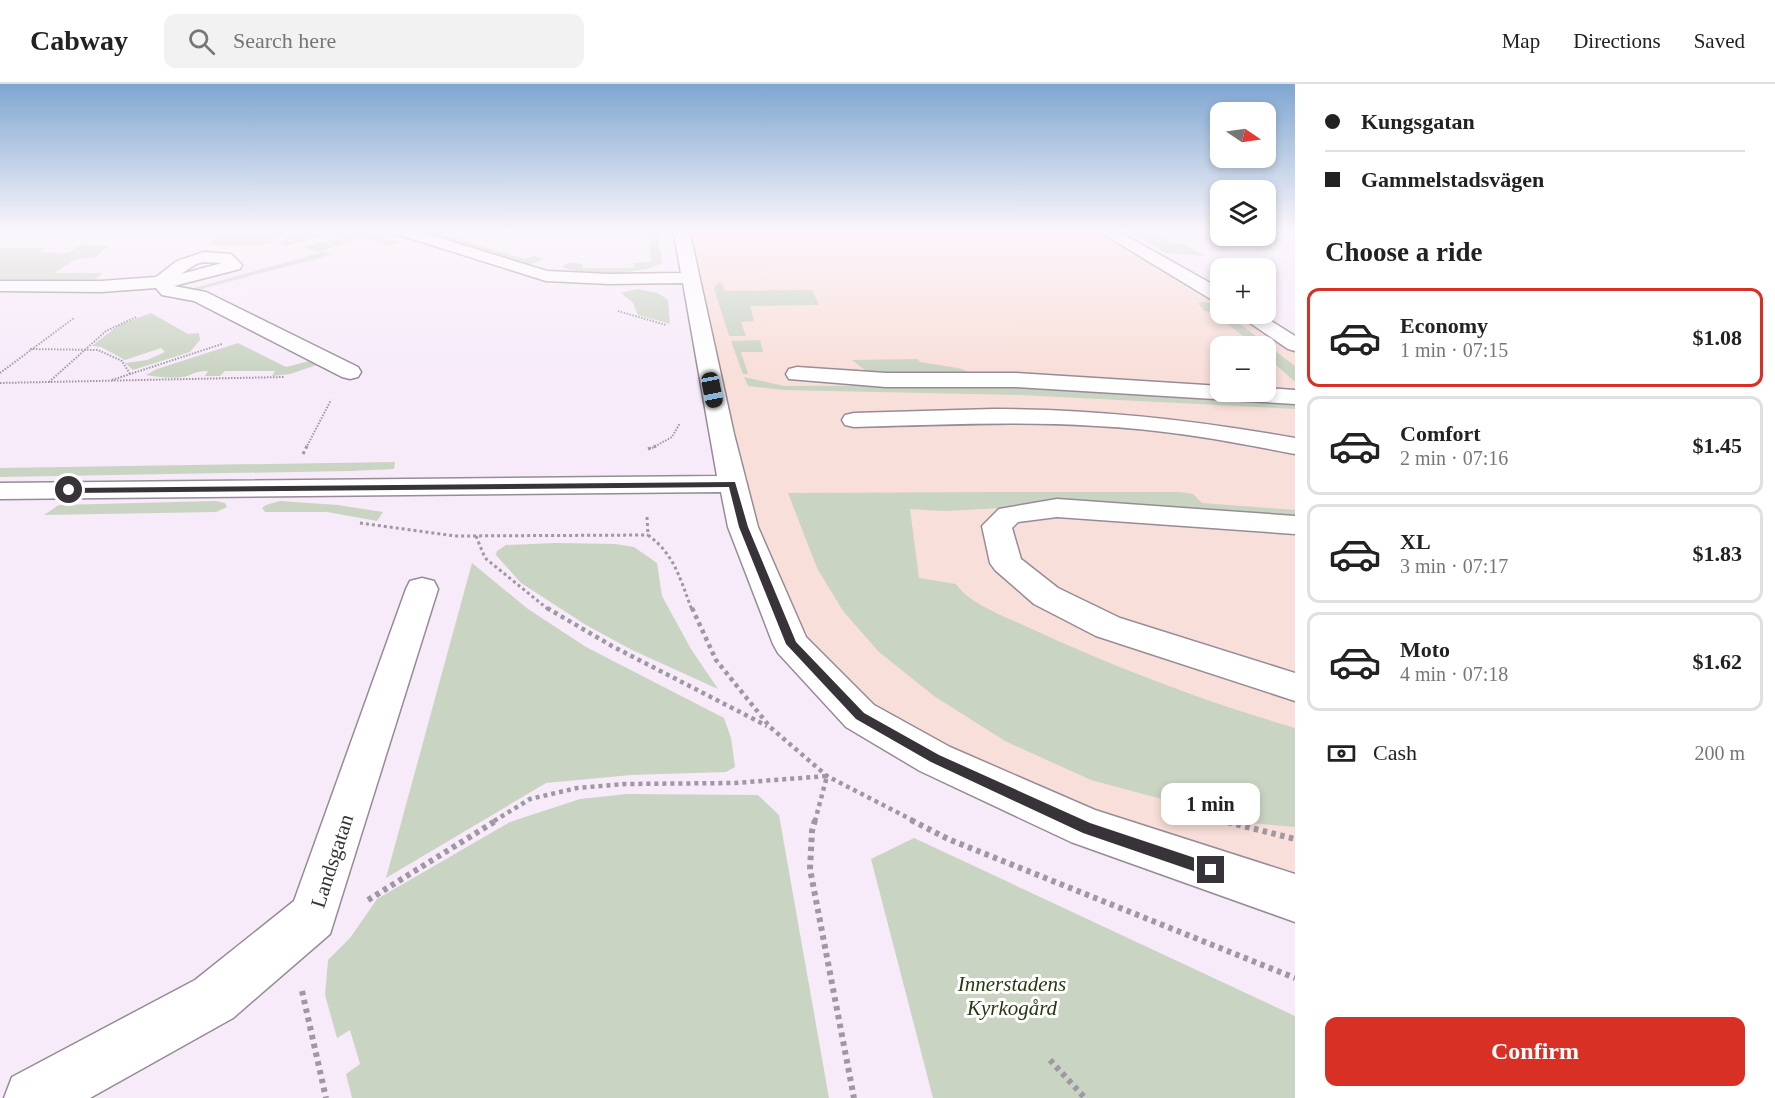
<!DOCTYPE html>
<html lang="en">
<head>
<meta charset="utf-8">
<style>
  :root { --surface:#fff; --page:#f2f2f2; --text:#222; --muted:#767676; --line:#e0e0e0; --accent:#d93025 }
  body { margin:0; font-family:Georgia,serif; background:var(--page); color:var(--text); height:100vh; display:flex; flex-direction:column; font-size:22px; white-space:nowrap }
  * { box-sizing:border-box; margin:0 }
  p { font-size:20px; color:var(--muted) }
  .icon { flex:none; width:33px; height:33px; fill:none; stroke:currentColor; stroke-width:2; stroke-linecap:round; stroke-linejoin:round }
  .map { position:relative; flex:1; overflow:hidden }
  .sheet { display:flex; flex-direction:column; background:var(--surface); width:480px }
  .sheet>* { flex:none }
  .guide { display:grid; align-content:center; height:132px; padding:0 30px; background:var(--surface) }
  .needle { width:39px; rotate:103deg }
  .controls { position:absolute; left:1210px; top:18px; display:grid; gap:12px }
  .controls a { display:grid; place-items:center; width:66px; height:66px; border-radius:12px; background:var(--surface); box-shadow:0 3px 9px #0003; font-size:30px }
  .end { position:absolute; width:27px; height:27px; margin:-14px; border:8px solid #373338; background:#fff; box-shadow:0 0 0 3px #fff }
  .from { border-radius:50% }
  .bubble { position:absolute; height:42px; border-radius:12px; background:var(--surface); box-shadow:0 3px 9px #0003; font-size:20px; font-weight:600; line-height:42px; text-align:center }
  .car { position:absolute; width:18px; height:36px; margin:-18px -9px; border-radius:8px; box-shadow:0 0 4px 2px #0007; background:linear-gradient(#222 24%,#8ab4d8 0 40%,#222 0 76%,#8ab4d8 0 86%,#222 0) }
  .guide b { display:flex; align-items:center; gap:21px; height:57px; font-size:22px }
  .guide b+b { border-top:2px solid var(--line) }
  .guide i { width:15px; height:15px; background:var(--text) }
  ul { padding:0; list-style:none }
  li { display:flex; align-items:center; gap:18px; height:99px; margin:0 12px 9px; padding:0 18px; border:3px solid var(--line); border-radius:12px }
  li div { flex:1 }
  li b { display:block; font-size:22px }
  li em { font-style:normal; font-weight:600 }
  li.selected { border-color:var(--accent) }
  li>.icon { width:54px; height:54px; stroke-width:1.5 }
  h2 { padding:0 30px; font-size:27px; line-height:72px }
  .pay { display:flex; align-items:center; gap:15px; height:66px; padding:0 30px; font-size:22px }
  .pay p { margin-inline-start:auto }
  .action { display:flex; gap:12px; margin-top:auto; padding:12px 30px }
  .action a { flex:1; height:69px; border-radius:12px; background:var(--accent); color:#fff; font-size:24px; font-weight:600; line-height:69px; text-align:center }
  header { display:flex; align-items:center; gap:36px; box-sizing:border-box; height:84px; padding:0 30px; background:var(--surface); border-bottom:2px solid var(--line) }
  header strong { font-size:28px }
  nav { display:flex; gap:33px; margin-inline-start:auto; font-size:21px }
  .search { width:420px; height:54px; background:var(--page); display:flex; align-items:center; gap:15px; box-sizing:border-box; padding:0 21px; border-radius:12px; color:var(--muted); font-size:22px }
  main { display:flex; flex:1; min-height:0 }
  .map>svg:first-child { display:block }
  .industrial { fill:#f9dfd9; fill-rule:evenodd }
  .green { fill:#cad4c3 }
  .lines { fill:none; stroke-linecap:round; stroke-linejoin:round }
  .minor-casing { stroke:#968b97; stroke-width:3 }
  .path-far3 { stroke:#9f97a1; stroke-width:2; stroke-dasharray:1.5 1.5; stroke-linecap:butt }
  .path-far2 { stroke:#9f97a1; stroke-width:3; stroke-dasharray:3 3; stroke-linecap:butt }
  .path-far1 { stroke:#9f97a1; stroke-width:4.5; stroke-dasharray:4 4; stroke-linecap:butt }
  .path { stroke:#9f97a1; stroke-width:6; stroke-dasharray:4.5 4.5; stroke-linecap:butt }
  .minor { fill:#fff; fill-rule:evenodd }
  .route { fill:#373338 }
  .labels { text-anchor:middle; stroke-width:6; stroke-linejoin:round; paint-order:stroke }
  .near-street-label { font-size:21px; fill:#373338; stroke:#fff }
  .near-park-label { font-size:21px; font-style:italic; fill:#253a0e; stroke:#fff }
</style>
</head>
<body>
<header>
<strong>Cabway</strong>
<div class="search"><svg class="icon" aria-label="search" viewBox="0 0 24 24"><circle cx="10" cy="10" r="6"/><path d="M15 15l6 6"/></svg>Search here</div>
<nav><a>Map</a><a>Directions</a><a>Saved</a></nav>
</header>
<main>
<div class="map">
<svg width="1295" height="1014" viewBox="0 0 1295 1014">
  <rect width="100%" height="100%" fill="#f7ebf9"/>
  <path class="industrial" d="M684 145H1104L1221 212V230H1247L1295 261V818L1074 740 830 596 768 508ZM1221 262H1266V308H1221Z"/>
  <g class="green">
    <polygon points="228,145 265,145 263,149 282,149 273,159 263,161 208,161"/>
    <polygon points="307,145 359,145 398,158 388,162 363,153 321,167 314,167 304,163 341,153 332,149 286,162 279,159 291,149 304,149"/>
    <polygon points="429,145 450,145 441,149 524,175 533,172 544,174 540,177 526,181 425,148"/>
    <path d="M648 145H657L662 179C646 190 580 193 563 183 566 177 575 178 582 180L583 184H634V179L651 178Z"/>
    <polygon points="1127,145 1150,146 1173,160 1184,160 1205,172 1166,169 1126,146"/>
    <polygon points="81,161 108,162 96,173 76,175 54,189 103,189 96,195 0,197 0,164 44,164 38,168 68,169"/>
    <polygon points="323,168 331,171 193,207 179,204 191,205"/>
    <polygon points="718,199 722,199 725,207 812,206 819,221 750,222 754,237 741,238 746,252 729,252 714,204"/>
    <polygon points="637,205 658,209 668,216 670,240 638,231 633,219 621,209"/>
    <polygon points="1203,218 1214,220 1221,225 1221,230 1227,230 1295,282 1295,298 1266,272 1266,262 1256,262 1212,228 1204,227 1198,219"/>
    <polygon points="151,229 188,250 199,249 200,256 190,268 133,286 125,279 147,276 165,268 161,264 125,276 101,263 92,262 119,241"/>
    <polygon points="760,256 763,268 741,268 748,290 743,290 731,257"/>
    <path d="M238 259 286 283 309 277 317 281 290 290 272 292 275 287H225L220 292H205L208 287C200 287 196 288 190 291 180 296 157 293 146 291L157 285Z"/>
    <polygon points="918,275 920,278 958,284 975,290 870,290 852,276"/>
    <polygon points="744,293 784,302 1017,301 1295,319 1295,325 1020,311 784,306 748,302"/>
    <polygon points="395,378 394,385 349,387 0,393 0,384"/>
    <path d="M990 408H1180L1193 410 1202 419 1295 426V435L1059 421 945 427 910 425 919 494 956 500C970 521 1011 535 1034 546 1119 585 1206 618 1295 644V743L1251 739 1091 696 1005 657 934 612 879 568 843 527 817 484 788 409Z"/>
    <polygon points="216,417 225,419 227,423 216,428 44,431 59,421"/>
    <polygon points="280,417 338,421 383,428 377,437 327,428 265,428 262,424 266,421"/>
    <polygon points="555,459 615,460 634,463 657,479 662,512 691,565 718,605 632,566 586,541 521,499 496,471 497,467 506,461"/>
    <polygon points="472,479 528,525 586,563 724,634 731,654 735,683 726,688 631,691 546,699 386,794"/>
    <polygon points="627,710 758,711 779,731 829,1014 352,1014 346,990 360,980 350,946 337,954 325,911 328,876 350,854 377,815 510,738 580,715"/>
    <polygon points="914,754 1295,932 1295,1014 933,1014 871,775"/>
  </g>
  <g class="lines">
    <defs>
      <g id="minor">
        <polygon points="387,145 411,145 547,187 609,190 681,189 673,145 689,145 734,350 758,443 806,553 874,621 950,663 1095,726 1295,790 1295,838 1071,758 920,687 846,643 778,569 773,560 728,443 721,408 0,415 0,399 717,392 683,199 609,200 546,197 390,148"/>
        <polygon points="1095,145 1114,145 1221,205 1221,219 1214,217"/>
        <path d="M204 168 231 170 242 181 240 185 174 202 206 208 358 283 361 288 358 293 350 295 342 293 194 217 162 211 156 204 101 208 0 207V197H101L156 193 177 177ZM204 178 222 179 181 190 196 180Z"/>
        <polygon points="1237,230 1260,230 1295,252 1295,267 1288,265"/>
        <polygon points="797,283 886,289 1016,289 1221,302 1221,308 1266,308 1266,304 1295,306 1295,320 1016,303 886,303 789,295 786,290 789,285"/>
        <path d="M993 325C1096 325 1194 336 1295 354V370C1229 357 1163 345 1096 342 1015 337 935 341 854 343L845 341 842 336 845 331 854 329Z"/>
        <polygon points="1057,415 1295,432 1295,450 1057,433 1018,438 1012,444 1021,475 1058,504 1120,534 1295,589 1295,617 1096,552 1034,520 995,486 990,479 982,442 999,425"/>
        <polygon points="422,494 434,497 438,505 330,850 233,934 90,1014 4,1014 12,993 195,896 294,817 406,505 410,497"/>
      </g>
    </defs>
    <use href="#minor" class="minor-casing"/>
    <g class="path-far3">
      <polyline points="618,227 666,241"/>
      <polyline points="30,265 98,266 122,277 130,290"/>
      <polyline points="0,289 74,234"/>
      <polyline points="112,296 222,260"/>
      <polyline points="49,298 106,247 136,233"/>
      <polyline points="0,299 284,293"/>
      <polyline points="306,364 331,316"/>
      <polyline points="652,364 672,353 680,339"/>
    </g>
    <g class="path-far2">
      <polyline points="648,365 656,362"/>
      <polyline points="303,370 307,362"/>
      <path d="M647 433 648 451C675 471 680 495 692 526"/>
      <polyline points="360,439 455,452 648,451"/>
      <polyline points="476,452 485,474 549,526"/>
    </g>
    <g class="path-far1">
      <polyline points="547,524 612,562 767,642"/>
      <polyline points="692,524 716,576 770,643 827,692 914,737"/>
      <polyline points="1211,734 1225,737"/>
      <polyline points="494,737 530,715 577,704 625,700 735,699 827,692 815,737"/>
    </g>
    <g class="path">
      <polyline points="815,736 812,747 810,785 854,1014"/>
      <polyline points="911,736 948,755 1295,894"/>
      <polyline points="1219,736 1295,755"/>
      <polyline points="368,816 497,736"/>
      <polyline points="302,907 326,1014"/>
      <polyline points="1050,976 1085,1014"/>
    </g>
    <use href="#minor" class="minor"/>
  </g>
  <linearGradient id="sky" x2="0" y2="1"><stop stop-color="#7fa6d0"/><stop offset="0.51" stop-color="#fbf6fc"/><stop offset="1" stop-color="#fbf6fc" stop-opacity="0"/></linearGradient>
  <rect width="1295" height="287" fill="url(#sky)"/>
  <polygon class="route" points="735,398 748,443 796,558 864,629 939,671 1090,739 1216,781 1218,786 1216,791 1211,793 1083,749 931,678 856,635 786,560 739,443 729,403 69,409 65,406 69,404"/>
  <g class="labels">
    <g class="near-street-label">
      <text transform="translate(332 777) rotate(-72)" y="7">Landsgatan</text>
    </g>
    <g class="near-park-label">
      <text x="1012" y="907">Innerstadens<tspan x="1012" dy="24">Kyrkogård</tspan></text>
    </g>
  </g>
</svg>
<div class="controls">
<a><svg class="needle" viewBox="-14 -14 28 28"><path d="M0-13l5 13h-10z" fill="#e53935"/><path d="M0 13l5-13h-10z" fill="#767676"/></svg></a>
<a><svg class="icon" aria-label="layers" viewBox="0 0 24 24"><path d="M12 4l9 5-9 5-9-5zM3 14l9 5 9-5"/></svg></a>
<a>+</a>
<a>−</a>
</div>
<i class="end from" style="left:69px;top:406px"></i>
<i class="end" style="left:1211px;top:786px"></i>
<div class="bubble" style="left:1161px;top:699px;width:99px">1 min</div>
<i class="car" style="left:712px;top:306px;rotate:169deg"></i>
</div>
<section class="sheet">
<div class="guide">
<b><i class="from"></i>Kungsgatan</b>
<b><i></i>Gammelstadsvägen</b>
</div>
<h2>Choose a ride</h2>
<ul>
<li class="selected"><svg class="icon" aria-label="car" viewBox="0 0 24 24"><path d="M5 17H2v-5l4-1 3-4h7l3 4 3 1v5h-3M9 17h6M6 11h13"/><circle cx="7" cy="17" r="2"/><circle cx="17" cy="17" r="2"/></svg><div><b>Economy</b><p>1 min · 07:15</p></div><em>$1.08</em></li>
<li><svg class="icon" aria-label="car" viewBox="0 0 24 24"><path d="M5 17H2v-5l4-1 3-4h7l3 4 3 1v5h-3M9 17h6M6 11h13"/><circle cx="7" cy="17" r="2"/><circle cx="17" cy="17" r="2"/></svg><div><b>Comfort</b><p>2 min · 07:16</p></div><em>$1.45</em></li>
<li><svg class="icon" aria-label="car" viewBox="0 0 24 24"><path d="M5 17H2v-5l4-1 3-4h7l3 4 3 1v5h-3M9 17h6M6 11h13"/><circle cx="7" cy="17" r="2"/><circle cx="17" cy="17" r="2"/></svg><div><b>XL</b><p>3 min · 07:17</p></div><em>$1.83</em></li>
<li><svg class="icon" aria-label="car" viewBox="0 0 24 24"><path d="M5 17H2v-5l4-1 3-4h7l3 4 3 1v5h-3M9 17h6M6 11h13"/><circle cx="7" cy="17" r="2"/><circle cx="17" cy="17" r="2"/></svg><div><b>Moto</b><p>4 min · 07:18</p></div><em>$1.62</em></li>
</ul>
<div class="pay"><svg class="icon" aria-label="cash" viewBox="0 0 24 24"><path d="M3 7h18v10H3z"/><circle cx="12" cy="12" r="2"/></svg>Cash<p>200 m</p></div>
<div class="action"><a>Confirm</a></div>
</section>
</main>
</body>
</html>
